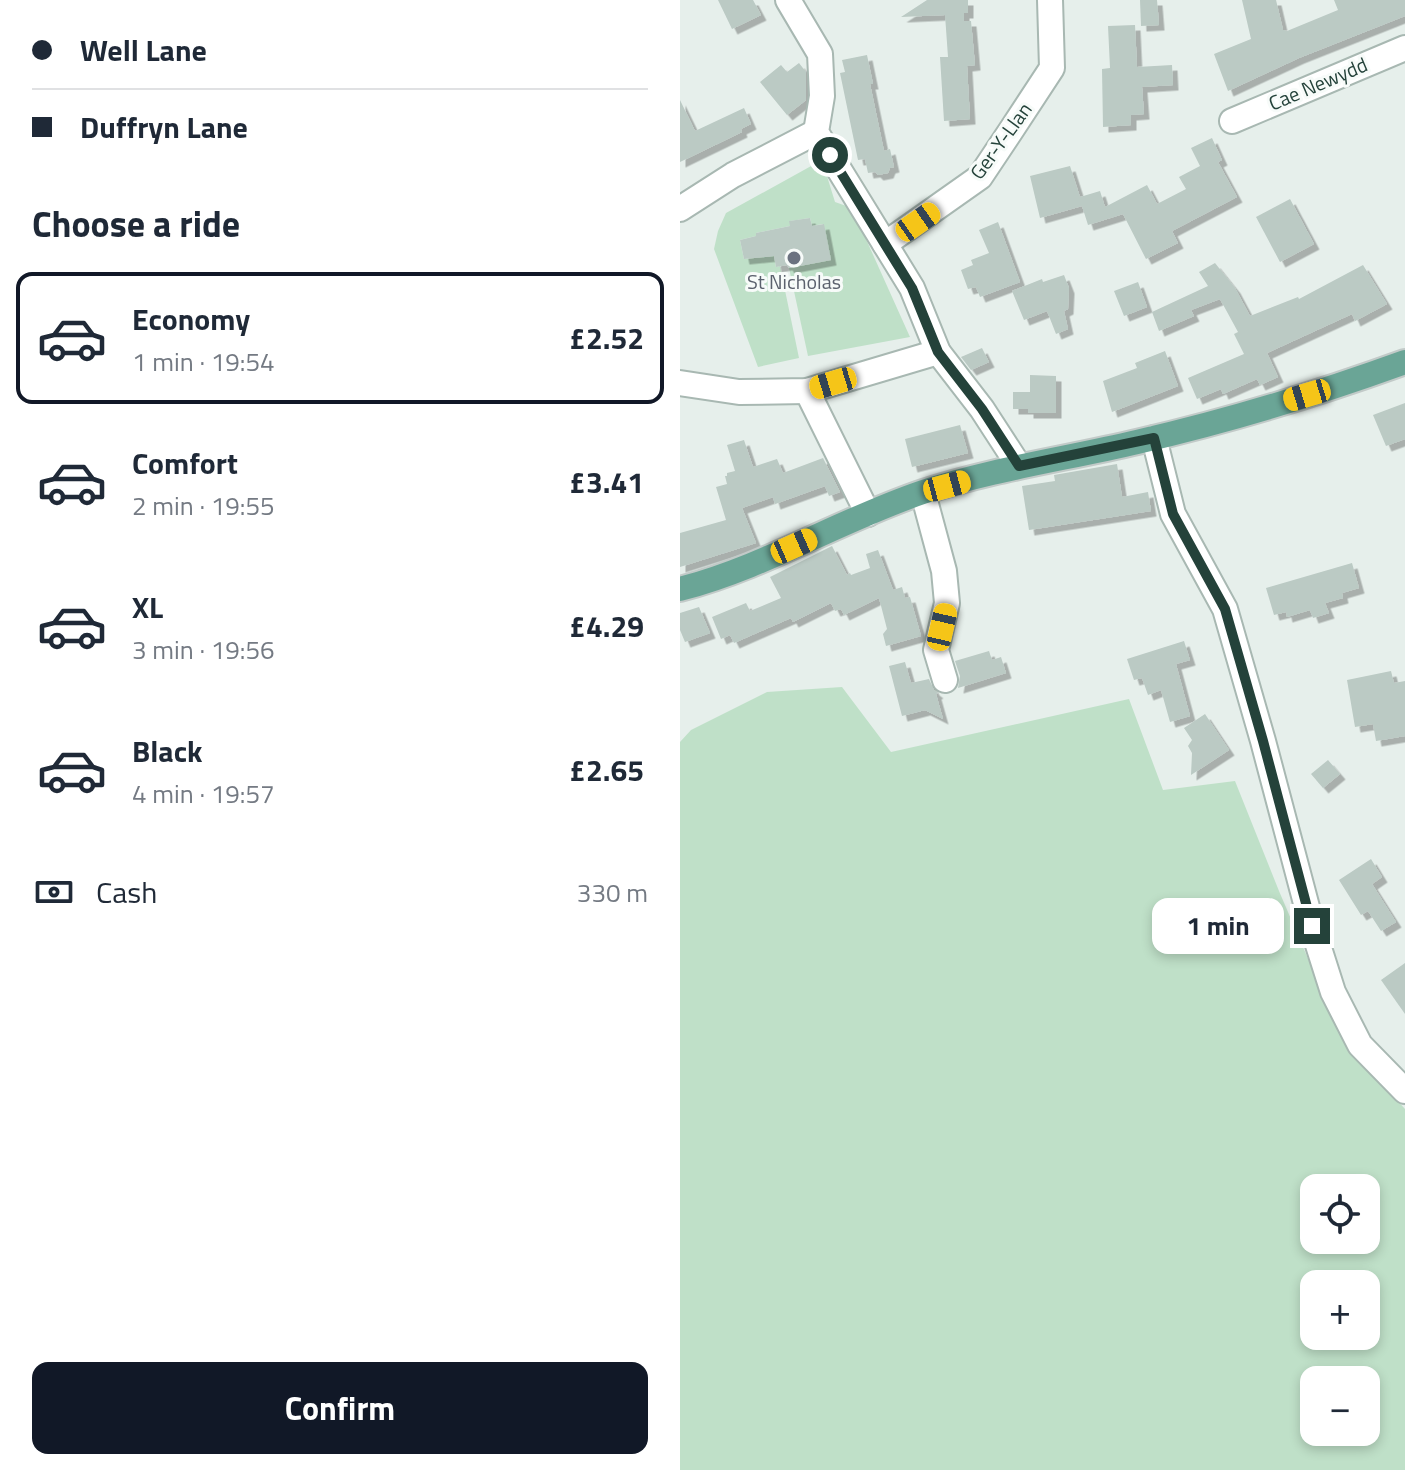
<!DOCTYPE html>
<html lang="en">
<head>
<meta charset="utf-8">
<style>
  :root { --surface:#fff; --page:#f2f2f3; --text:#1f2937; --muted:#747a83; --line:#e0e1e3; --accent:#111827 }
  body { margin:0; font-family:"Titillium Web",sans-serif; background:var(--page); color:var(--text); height:100vh; display:flex; flex-direction:column; font-size:30px; white-space:nowrap }
  * { box-sizing:border-box; margin:0 }
  p { font-size:26px; color:var(--muted) }
  .icon { flex:none; width:44px; height:44px; fill:none; stroke:currentColor; stroke-width:2; stroke-linecap:round; stroke-linejoin:round }
  .map { position:relative; flex:1; overflow:hidden }
  .drawer { display:flex; flex-direction:column; background:var(--surface); width:680px }
  .drawer>* { flex:none }
  .guide { display:grid; align-content:center; height:176px; padding:0 32px; background:var(--surface) }
  .buttons { position:absolute; left:620px; top:1174px; display:grid; gap:16px }
  .buttons a { display:grid; place-items:center; width:80px; height:80px; border-radius:16px; background:var(--surface); box-shadow:0 4px 12px #0003; font-size:40px }
  .end { position:absolute; width:36px; height:36px; margin:-18px; border:10px solid #24423a; background:#fff; box-shadow:0 0 0 4px #fff }
  .from { border-radius:50% }
  .bubble { position:absolute; height:56px; border-radius:16px; background:var(--surface); box-shadow:0 4px 12px #0003; font-size:26px; font-weight:700; line-height:56px; text-align:center }
  .car { position:absolute; width:24px; height:48px; margin:-24px -12px; border-radius:10px; box-shadow:0 0 6px 2px #0007; background:linear-gradient(#f5c518 24%,#345 0 40%,#f5c518 0 76%,#345 0 86%,#f5c518 0) }
  .guide b { display:flex; align-items:center; gap:28px; height:76px; font-size:30px }
  .guide b+b { border-top:2px solid var(--line) }
  .guide i { width:20px; height:20px; background:var(--text) }
  ul { padding:0; list-style:none }
  li { display:flex; align-items:center; gap:24px; height:132px; margin:0 16px 12px; padding:0 16px; border:4px solid transparent; border-radius:16px }
  li div { flex:1 }
  li b { display:block; font-size:30px }
  li em { font-style:normal; font-weight:700 }
  li.active { border-color:var(--accent) }
  li>.icon { width:72px; height:72px; stroke-width:1.5 }
  h2 { padding:0 32px; font-size:36px; line-height:96px }
  .pay { display:flex; align-items:center; gap:20px; height:88px; padding:0 32px; font-size:30px }
  .pay p { margin-inline-start:auto }
  .action { display:flex; gap:16px; margin-top:auto; padding:16px 32px }
  .action a { flex:1; height:92px; border-radius:16px; background:var(--accent); color:#fff; font-size:32px; font-weight:700; line-height:92px; text-align:center }
  main { display:flex; flex:1; min-height:0 }
  .map>svg:first-child { display:block }
  .green { fill:#bfe0c8; fill-rule:evenodd }
  .building { fill:#bbcac4; filter:url(#shadow) }
  .lines { fill:none; stroke-linecap:round; stroke-linejoin:round }
  .street-casing { stroke:#a8b8b2; stroke-width:28 }
  .primary-casing { stroke:#c2cac8; stroke-width:28 }
  .street { stroke:#fff; stroke-width:24 }
  .primary { stroke:#6aa596; stroke-width:24 }
  .route { stroke:#24423a; stroke-width:10 }
  .worship-dot { fill:#6b7280; stroke:#f7fbf9; stroke-width:3 }
  .labels { text-anchor:middle; stroke-width:6; stroke-linejoin:round; paint-order:stroke }
  .street-label { font-size:20px; fill:#24423a; stroke:#f7fbf9 }
  .worship-label { font-size:20px; fill:#5b616d; stroke:#f7fbf9 }
</style>
</head>
<body>
<main>
<section class="drawer">
<div class="guide">
<b><i class="from"></i>Well Lane</b>
<b><i></i>Duffryn Lane</b>
</div>
<h2>Choose a ride</h2>
<ul>
<li class="active"><svg class="icon" aria-label="car" viewBox="0 0 24 24"><path d="M5 17H2v-5l4-1 3-4h7l3 4 3 1v5h-3M9 17h6M6 11h13"/><circle cx="7" cy="17" r="2"/><circle cx="17" cy="17" r="2"/></svg><div><b>Economy</b><p>1 min · 19:54</p></div><em>£2.52</em></li>
<li><svg class="icon" aria-label="car" viewBox="0 0 24 24"><path d="M5 17H2v-5l4-1 3-4h7l3 4 3 1v5h-3M9 17h6M6 11h13"/><circle cx="7" cy="17" r="2"/><circle cx="17" cy="17" r="2"/></svg><div><b>Comfort</b><p>2 min · 19:55</p></div><em>£3.41</em></li>
<li><svg class="icon" aria-label="car" viewBox="0 0 24 24"><path d="M5 17H2v-5l4-1 3-4h7l3 4 3 1v5h-3M9 17h6M6 11h13"/><circle cx="7" cy="17" r="2"/><circle cx="17" cy="17" r="2"/></svg><div><b>XL</b><p>3 min · 19:56</p></div><em>£4.29</em></li>
<li><svg class="icon" aria-label="car" viewBox="0 0 24 24"><path d="M5 17H2v-5l4-1 3-4h7l3 4 3 1v5h-3M9 17h6M6 11h13"/><circle cx="7" cy="17" r="2"/><circle cx="17" cy="17" r="2"/></svg><div><b>Black</b><p>4 min · 19:57</p></div><em>£2.65</em></li>
</ul>
<div class="pay"><svg class="icon" aria-label="cash" viewBox="0 0 24 24"><path d="M3 7h18v10H3z"/><circle cx="12" cy="12" r="2"/></svg>Cash<p>330 m</p></div>
<div class="action"><a>Confirm</a></div>
</section>
<div class="map">
<svg width="725" height="1470" viewBox="0 0 725 1470">
  <defs>
    <filter id="shadow"><feDropShadow dx="5.5" dy="5.5" stdDeviation="0" flood-color="#0004"/></filter>
  </defs>
  <rect width="100%" height="100%" fill="#e6efeb"/>
  <g class="green">
    <polygon points="142,160 155,202 172,208 230,337 128,356 109,268 150,260 143,224 132,226 130,218 110,221 110,226 76,233 76,236 60,240 64,259 94,256 96,267 100,266 119,358 78,367 34,249 38,231 46,213"/>
    <path d="M162 687 211 752 449 699 483 790 555 781 599 891 647 1003 673 1052 725 1109V1470H0V742L11 730 87 692ZM634 1188H686V1240H634ZM634 1284H686V1336H634ZM634 1380H686V1432H634Z"/>
  </g>
  <g class="building">
    <polygon points="38,0 73,0 81,15 52,29"/>
    <polygon points="247,0 288,0 288,13 284,13 284,21 291,21 295,65 287,66 290,119 264,121 260,57 268,57 265,15 221,17"/>
    <polygon points="460,0 477,0 479,25 461,26"/>
    <polygon points="562,0 596,0 603,30 607,31 658,10 654,0 725,0 725,16 619,58 548,91 534,54 571,39"/>
    <polygon points="455,25 457,67 492,65 493,85 462,87 464,114 451,115 451,125 423,127 422,69 430,68 428,26"/>
    <polygon points="187,55 193,84 190,84 204,151 210,149 214,167 210,168 208,173 198,175 195,172 188,173 185,159 178,160 160,73 165,72 162,60"/>
    <polygon points="119,63 126,72 126,100 107,115 80,82 101,65 107,72"/>
    <polygon points="0,100 15,131 64,108 71,124 61,129 62,132 0,162"/>
    <polygon points="532,138 542,160 538,162 557,197 492,231 498,243 466,259 443,214 408,225 402,206 360,218 350,176 390,166 400,197 420,191 425,207 467,185 477,204 506,189 499,177 520,166 511,148"/>
    <polygon points="610,199 634,244 600,262 576,217"/>
    <polygon points="130,218 132,226 144,224 151,260 109,268 107,265 96,267 94,256 64,259 60,240 76,236 76,233 110,226 109,221"/>
    <polygon points="318,222 340,282 300,297 296,287 288,289 281,270 293,265 291,260 309,253 299,230"/>
    <polygon points="535,263 555,288 570,316 618,297 619,299 683,265 707,304 675,321 672,314 587,353 598,377 580,385 577,379 543,394 541,389 517,399 508,378 564,354 554,334 558,332 540,299 511,310 514,316 479,331 472,312 528,286 519,272"/>
    <polygon points="384,275 389,288 388,309 384,311 388,329 376,334 367,311 344,320 332,291 362,279 363,282"/>
    <polygon points="458,282 467,307 444,316 434,291"/>
    <polygon points="302,348 309,362 291,370 281,357"/>
    <polygon points="485,351 498,386 432,412 423,381 457,368 455,363"/>
    <polygon points="350,375 376,376 376,413 348,413 348,409 333,409 333,392 350,392"/>
    <polygon points="725,403 725,439 706,446 693,415"/>
    <polygon points="280,425 288,453 232,467 225,439"/>
    <polygon points="64,440 73,467 97,459 103,473 143,458 160,492 149,496 145,486 95,504 93,497 62,508 76,543 0,567 0,533 46,520 36,487 47,484 45,476 47,476 47,473 55,471 47,445"/>
    <polygon points="437,464 442,497 468,492 471,511 349,530 342,486 375,481 374,475"/>
    <polygon points="152,546 167,575 170,573 171,575 190,568 186,554 198,550 213,590 222,587 225,598 230,597 241,636 206,646 203,634 207,629 199,598 164,615 161,609 155,611 151,603 113,622 111,618 54,643 50,635 41,639 32,617 66,603 70,611 101,598 90,577"/>
    <polygon points="672,563 679,588 662,593 663,598 645,603 649,613 633,618 630,610 607,617 606,612 594,615 586,588"/>
    <polygon points="19,607 30,633 5,642 0,630 0,613"/>
    <polygon points="504,641 510,660 496,664 510,716 490,722 481,690 468,695 462,678 454,680 447,659"/>
    <polygon points="309,651 312,660 321,657 326,673 278,688 280,676 275,661"/>
    <polygon points="225,662 231,683 249,679 254,690 258,693 256,694 263,719 245,710 222,716 209,666"/>
    <polygon points="711,671 714,683 725,681 725,736 696,741 693,724 675,727 667,680"/>
    <polygon points="525,714 549,750 511,775 512,753 508,746 512,740 504,728"/>
    <polygon points="648,760 660,774 643,788 631,774"/>
    <polygon points="691,859 702,877 692,884 716,922 701,931 688,911 681,915 659,880"/>
    <polygon points="725,963 725,1014 701,980"/>
  </g>
  <g class="lines">
    <defs>
      <g id="street">
        <polyline points="108,0 140,54 142,96 136,132 232,288 258,352 302,409 339,466"/>
        <polyline points="552,121 725,48"/>
        <polyline points="0,209 53,175 136,132"/>
        <polyline points="205,244 300,177 330,132 372,68 370,0"/>
        <polyline points="0,383 59,392 127,391 258,352"/>
        <polyline points="127,391 188,514"/>
        <polyline points="474,438 493,514 545,609 583,741 632,926 653,992 680,1045 725,1091"/>
        <polyline points="243,493 264,571 267,603 256,650 265,680"/>
      </g>
      <path id="primary" d="M0 589C85 567 160 520 243 492 313 469 385 459 457 442 548 421 637 394 725 362"/>
    </defs>
    <use href="#street" class="street-casing"/>
    <use href="#primary" class="primary-casing"/>
    <use href="#street" class="street"/>
    <use href="#primary" class="primary"/>
  </g>
  <g class="lines">
    <polyline class="route" points="150,155 232,288 258,352 302,409 339,466 474,438 493,514 545,609 583,741 632,926"/>
  </g>
  <circle class="worship-dot" cx="114" cy="258" r="8"/>
  <g class="labels">
    <g class="street-label">
      <text transform="translate(638 84) rotate(-23)" y="7">Cae Newydd</text>
      <text transform="translate(321 141) rotate(-54)" y="7">Ger-Y-Llan</text>
    </g>
    <g class="worship-label">
      <text x="114" y="289">St Nicholas</text>
    </g>
  </g>
</svg>
<div class="buttons">
<a><svg class="icon" aria-label="locate" viewBox="0 0 24 24"><circle cx="12" cy="12" r="6"/><path d="M12 2v4M12 18v4M2 12h4M18 12h4"/></svg></a>
<a>+</a>
<a>−</a>
</div>
<i class="end from" style="left:150px;top:155px"></i>
<i class="end" style="left:632px;top:926px"></i>
<div class="bubble" style="left:472px;top:898px;width:132px">1 min</div>
<i class="car" style="left:238px;top:222px;rotate:55deg"></i>
<i class="car" style="left:153px;top:383px;rotate:253deg"></i>
<i class="car" style="left:627px;top:395px;rotate:253deg"></i>
<i class="car" style="left:267px;top:486px;rotate:75deg"></i>
<i class="car" style="left:114px;top:546px;rotate:66deg"></i>
<i class="car" style="left:262px;top:627px;rotate:13deg"></i>
</div>
</main>
</body>
</html>
